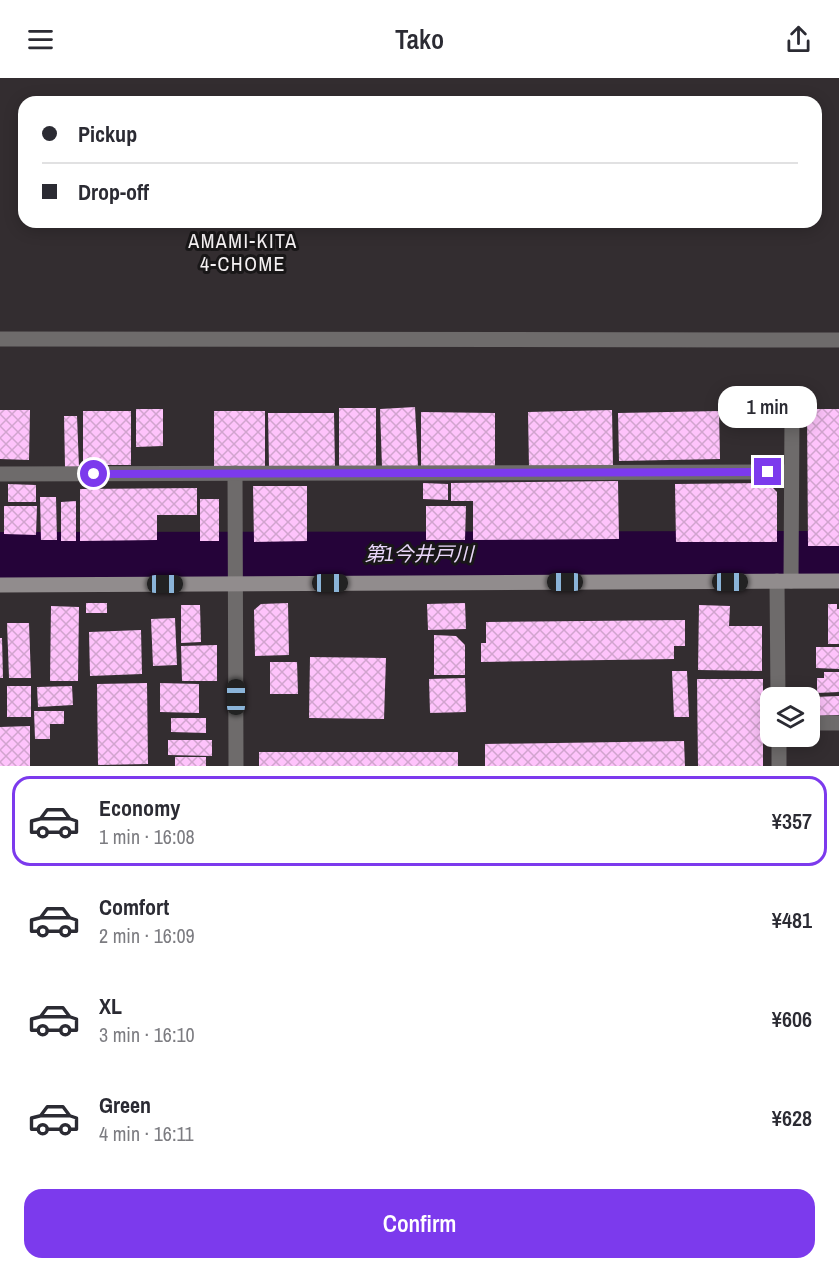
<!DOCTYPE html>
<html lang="en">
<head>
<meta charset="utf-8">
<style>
  :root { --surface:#fff; --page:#f2f2f3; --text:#2b2b33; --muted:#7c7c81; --line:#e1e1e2; --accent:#7c3aed }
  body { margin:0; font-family:"Archivo Narrow","Noto Sans JP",sans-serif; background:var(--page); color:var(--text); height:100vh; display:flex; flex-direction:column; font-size:22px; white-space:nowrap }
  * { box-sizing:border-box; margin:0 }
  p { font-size:20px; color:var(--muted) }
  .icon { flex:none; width:33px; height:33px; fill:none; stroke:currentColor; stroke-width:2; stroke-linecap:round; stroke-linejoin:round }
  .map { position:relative; height:688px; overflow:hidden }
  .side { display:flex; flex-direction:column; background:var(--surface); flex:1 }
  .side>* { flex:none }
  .banner { position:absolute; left:18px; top:18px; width:804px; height:132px; border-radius:18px; box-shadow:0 3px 15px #0003; display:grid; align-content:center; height:132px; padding:0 24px; background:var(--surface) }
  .controls { position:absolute; left:760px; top:609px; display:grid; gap:12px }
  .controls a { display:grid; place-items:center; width:60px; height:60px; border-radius:12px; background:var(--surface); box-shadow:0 3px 15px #0003; font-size:30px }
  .end { position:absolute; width:27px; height:27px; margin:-14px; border:8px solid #7c3aed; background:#fff; box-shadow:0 0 0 3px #fff }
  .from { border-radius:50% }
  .bubble { position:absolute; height:42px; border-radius:18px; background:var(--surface); box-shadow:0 3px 15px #0003; font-size:20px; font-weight:600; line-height:42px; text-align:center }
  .car { position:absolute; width:18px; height:36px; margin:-18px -9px; border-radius:8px; box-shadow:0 0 4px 2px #0007; background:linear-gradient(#222 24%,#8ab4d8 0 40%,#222 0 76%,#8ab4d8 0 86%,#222 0) }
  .banner b { display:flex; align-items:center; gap:21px; height:57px; font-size:22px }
  .banner b+b { border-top:2px solid var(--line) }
  .banner i { width:15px; height:15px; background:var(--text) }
  ul { padding:10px 0 0; list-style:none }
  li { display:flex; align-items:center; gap:18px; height:90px; margin:0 12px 9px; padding:0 12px; border:3px solid transparent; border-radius:18px }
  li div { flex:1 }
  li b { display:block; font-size:22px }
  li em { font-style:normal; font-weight:600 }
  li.on { border-color:var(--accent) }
  li>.icon { width:54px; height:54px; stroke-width:1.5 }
  .action { display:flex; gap:12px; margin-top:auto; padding:12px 24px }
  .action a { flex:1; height:69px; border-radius:18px; background:var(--accent); color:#fff; font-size:24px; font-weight:600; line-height:69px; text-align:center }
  header { display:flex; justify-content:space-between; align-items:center; height:78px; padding:0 24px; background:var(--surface); font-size:27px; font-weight:600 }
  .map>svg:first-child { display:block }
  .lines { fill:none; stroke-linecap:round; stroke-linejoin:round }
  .river { stroke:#250339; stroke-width:46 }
  .building { fill:url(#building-cross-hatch) }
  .street { stroke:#6e6b6b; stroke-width:15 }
  .secondary { stroke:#918c8d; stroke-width:15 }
  .route { stroke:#7c3aed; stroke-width:8 }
  .labels { text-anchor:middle; stroke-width:6; stroke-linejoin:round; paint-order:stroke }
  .neighbourhood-label { font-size:20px; letter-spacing:1.5px; fill:#f5f1f3; stroke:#191718 }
  .water-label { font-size:20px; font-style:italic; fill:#ead7fa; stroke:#191718 }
</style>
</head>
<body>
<header><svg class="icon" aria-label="menu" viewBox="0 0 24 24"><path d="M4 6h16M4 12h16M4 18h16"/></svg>Tako<svg class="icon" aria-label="share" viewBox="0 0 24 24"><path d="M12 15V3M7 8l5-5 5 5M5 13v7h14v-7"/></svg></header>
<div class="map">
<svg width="839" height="688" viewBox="0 0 839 688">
  <defs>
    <pattern id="building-cross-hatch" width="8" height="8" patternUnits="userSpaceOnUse" patternTransform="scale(1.5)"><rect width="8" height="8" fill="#fec3fb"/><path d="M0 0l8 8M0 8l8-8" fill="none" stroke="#d1a4ce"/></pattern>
  </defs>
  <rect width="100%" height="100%" fill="#332d30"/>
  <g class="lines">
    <polyline class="river" points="0,477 839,476"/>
  </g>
  <g class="building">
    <polygon points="415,329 418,388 382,389 380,331"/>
    <rect x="339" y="330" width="37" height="59"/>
    <polygon points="136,331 163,331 163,368 136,369"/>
    <polygon points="807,331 839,331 839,468 808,468"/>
    <polygon points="0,332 30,332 29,382 0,381"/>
    <polygon points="612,332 613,388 529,390 528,334"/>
    <rect x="83" y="333" width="48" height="54"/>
    <polygon points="214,333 265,333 265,389 214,390"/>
    <polygon points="719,333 720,381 619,383 618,335"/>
    <polygon points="421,334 495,335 495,391 421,390"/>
    <polygon points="268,335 334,335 335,389 269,390"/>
    <polygon points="64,338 77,338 79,389 65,389"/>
    <polygon points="618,403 619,461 473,462 473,423 451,423 451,405"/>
    <polygon points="423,405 448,406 448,422 423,421"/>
    <polygon points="768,405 777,414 777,464 676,464 675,406"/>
    <polygon points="8,406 36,407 36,424 8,424"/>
    <polygon points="253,408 307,408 307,463 254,464"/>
    <polygon points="197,410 197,437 157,437 157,462 80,463 80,411"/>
    <polygon points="40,419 56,419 57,462 41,462"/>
    <rect x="200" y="421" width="19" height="42"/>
    <polygon points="76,423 76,463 61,463 61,424"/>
    <polygon points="4,428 37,428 36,457 4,456"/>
    <polygon points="426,428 466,428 465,462 426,462"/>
    <rect x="86" y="525" width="21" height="10"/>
    <polygon points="288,525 289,577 255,578 254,532 261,526"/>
    <polygon points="465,525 466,551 428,552 427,526"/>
    <polygon points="828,526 837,526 837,531 839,531 839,566 828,566"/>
    <polygon points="181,527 200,527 201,564 181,565"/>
    <polygon points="699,527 730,528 729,548 762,548 762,593 698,592"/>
    <polygon points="51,528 79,529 78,603 50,603"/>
    <polygon points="175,540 177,587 153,588 151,541"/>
    <polygon points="685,542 685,568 674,568 674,581 481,584 481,565 486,565 486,544"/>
    <polygon points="7,545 29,545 31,600 9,600"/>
    <polygon points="141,552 142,596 90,598 89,554"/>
    <polygon points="434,557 456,558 465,567 465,597 434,597"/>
    <polygon points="0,560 2,560 3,600 0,600"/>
    <polygon points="217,567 217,603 182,603 181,568"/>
    <polygon points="816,569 839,569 839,591 816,590"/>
    <polygon points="310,579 386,580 384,641 309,640"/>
    <polygon points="270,584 297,584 298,616 270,616"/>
    <polygon points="672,593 687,593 689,639 674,639"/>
    <polygon points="824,594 839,594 839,614 817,615 817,600 824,600"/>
    <polygon points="465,600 466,634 430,635 429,601"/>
    <polygon points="697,601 763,601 763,688 698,688"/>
    <polygon points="147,605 148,686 98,687 97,606"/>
    <polygon points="160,605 199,606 199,635 160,634"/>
    <rect x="7" y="608" width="24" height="31"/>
    <polygon points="72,608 73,627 38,629 37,609"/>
    <polygon points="839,618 839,637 814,638 814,619"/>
    <polygon points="34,633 64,633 64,646 50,646 50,661 35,661"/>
    <polygon points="171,640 206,640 206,655 171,654"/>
    <polygon points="30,648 30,688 0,688 0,649"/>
    <polygon points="168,662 212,662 212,678 168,677"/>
    <polygon points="684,663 685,688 485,688 485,666"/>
    <rect x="259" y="674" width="199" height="14"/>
    <rect x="175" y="679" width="31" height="9"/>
  </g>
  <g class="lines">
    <g class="street">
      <polyline points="0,261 839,262"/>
      <polyline points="235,395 236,688"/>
      <polyline points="0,396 791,394"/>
      <polyline points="777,503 778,620"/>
      <polyline points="791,503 792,338"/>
      <polyline points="810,645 839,645"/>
      <polyline points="779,658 779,688"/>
    </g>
    <polyline class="secondary" points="0,507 839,503"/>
  </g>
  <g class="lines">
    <polyline class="route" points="94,396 768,394"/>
  </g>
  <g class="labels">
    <g class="neighbourhood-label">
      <text x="243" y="170">AMAMI-KITA<tspan x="243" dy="23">4-CHOME</tspan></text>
    </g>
    <g class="water-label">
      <text x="419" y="483">第1今井戸川</text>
    </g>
  </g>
</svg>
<div class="controls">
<a><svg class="icon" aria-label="layers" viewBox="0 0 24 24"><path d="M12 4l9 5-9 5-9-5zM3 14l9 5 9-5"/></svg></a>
</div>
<i class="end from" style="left:94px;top:396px"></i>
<i class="end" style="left:768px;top:394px"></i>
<div class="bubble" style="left:718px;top:308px;width:99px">1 min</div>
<i class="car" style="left:565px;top:504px;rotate:270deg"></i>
<i class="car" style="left:730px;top:504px;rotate:90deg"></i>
<i class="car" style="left:330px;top:505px;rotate:90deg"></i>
<i class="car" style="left:165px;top:506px;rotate:90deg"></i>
<i class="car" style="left:236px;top:619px;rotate:0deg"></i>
<div class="banner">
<b><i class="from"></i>Pickup</b>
<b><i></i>Drop-off</b>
</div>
</div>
<section class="side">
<ul>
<li class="on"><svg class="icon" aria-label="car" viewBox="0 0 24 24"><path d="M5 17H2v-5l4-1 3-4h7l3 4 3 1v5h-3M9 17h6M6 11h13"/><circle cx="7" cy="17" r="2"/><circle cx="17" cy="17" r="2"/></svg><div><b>Economy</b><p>1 min · 16:08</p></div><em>¥357</em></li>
<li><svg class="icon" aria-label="car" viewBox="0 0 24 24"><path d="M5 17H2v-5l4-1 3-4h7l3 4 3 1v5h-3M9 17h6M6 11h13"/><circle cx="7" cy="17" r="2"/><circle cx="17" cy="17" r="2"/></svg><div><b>Comfort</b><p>2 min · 16:09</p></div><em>¥481</em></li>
<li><svg class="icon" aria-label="car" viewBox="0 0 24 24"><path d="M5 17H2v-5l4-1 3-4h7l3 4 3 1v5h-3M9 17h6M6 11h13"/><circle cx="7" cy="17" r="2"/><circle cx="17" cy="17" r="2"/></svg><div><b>XL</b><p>3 min · 16:10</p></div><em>¥606</em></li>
<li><svg class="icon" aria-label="car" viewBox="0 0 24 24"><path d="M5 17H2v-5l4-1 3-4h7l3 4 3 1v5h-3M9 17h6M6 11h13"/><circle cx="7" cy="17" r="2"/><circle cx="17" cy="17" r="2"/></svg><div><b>Green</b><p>4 min · 16:11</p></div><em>¥628</em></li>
</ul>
<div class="action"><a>Confirm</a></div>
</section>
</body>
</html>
